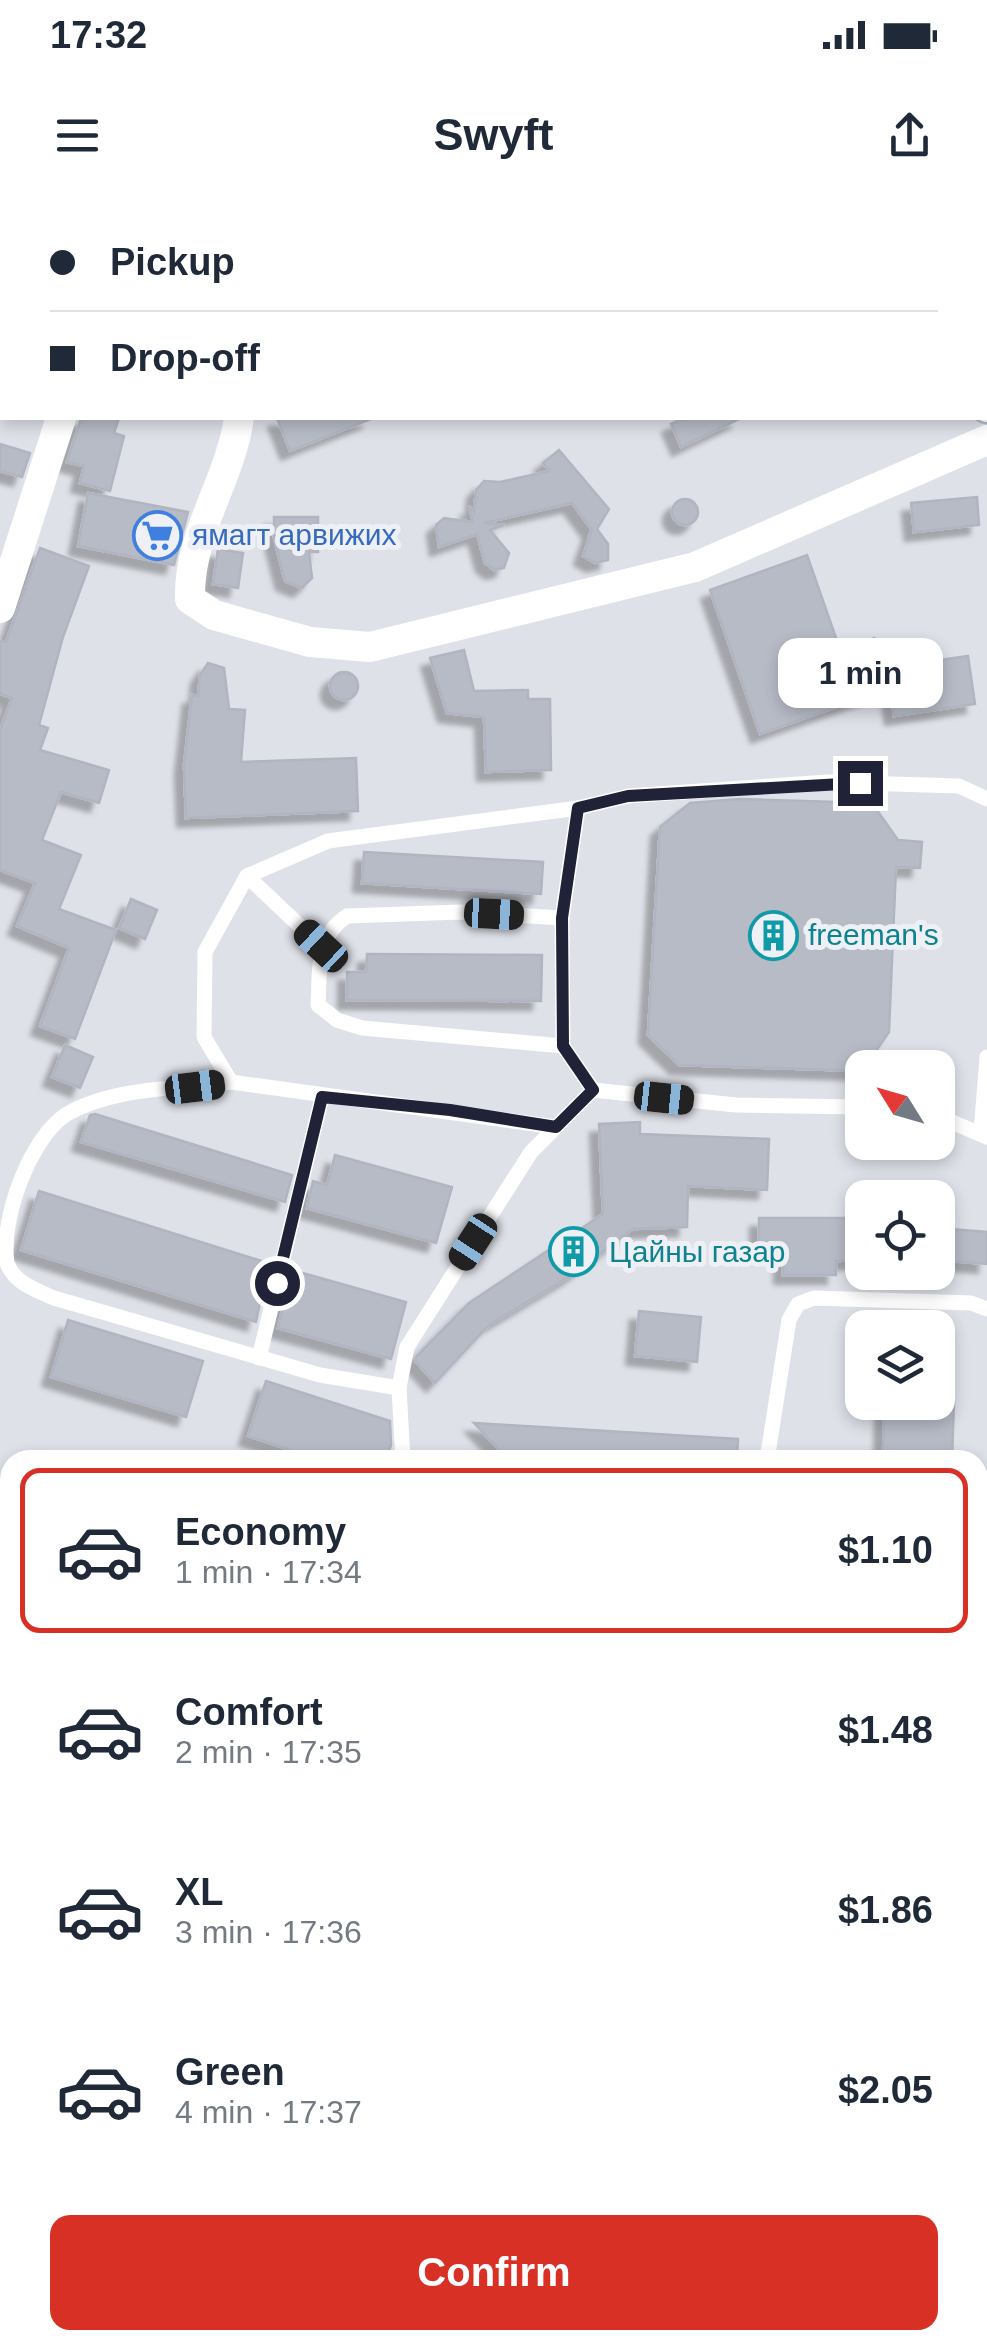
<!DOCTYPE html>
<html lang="en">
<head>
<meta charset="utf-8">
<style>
  :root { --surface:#fff; --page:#f6f6f7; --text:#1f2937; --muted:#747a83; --line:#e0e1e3; --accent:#d93025 }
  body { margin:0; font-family:Helvetica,sans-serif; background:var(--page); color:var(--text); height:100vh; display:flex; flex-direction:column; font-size:38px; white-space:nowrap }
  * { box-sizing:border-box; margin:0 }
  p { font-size:32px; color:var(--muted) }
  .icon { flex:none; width:55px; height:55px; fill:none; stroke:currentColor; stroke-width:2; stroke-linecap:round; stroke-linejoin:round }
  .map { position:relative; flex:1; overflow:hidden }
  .details { position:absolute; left:0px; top:1250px; width:988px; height:900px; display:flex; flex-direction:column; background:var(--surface); border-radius:30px 30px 0 0; box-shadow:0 5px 15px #0003 }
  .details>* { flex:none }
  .top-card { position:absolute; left:0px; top:0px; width:988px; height:220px; box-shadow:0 5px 15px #0003; display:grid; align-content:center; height:220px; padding:0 50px; background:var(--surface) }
  .needle { width:65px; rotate:307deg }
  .tools { position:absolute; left:845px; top:850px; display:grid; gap:20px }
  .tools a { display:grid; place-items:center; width:110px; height:110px; border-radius:20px; background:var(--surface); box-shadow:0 5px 15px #0003; font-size:50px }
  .end { position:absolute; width:45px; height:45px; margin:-22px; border:12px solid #202237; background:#fff; box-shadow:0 0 0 5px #fff }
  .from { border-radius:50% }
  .bubble { position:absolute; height:70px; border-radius:20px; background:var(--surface); box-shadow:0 5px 15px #0003; font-size:32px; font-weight:700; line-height:70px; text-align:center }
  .car { position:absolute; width:30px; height:60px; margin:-30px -15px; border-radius:12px; box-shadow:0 0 8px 2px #0007; background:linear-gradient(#222 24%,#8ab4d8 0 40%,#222 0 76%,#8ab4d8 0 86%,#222 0) }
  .top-card b { display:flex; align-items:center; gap:35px; height:95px; font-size:38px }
  .top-card b+b { border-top:2px solid var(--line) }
  .top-card i { width:25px; height:25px; background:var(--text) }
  ul { padding:18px 0 0; list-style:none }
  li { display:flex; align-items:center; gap:30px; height:165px; margin:0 20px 15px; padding:0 30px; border:5px solid transparent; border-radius:20px }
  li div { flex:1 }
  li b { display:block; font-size:38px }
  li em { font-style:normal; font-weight:700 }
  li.selected { border-color:var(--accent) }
  li>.icon { width:90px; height:90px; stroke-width:1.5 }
  .button { display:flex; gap:20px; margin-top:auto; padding:20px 50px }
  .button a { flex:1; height:115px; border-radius:20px; background:var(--accent); color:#fff; font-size:40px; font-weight:700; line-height:115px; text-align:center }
  .status { display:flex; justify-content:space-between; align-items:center; height:70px; padding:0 50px; background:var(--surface); direction:ltr }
  .status svg { height:28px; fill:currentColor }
  header { display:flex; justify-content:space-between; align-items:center; height:130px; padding:0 50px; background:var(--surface); font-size:45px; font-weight:700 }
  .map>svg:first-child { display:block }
  .building { fill:#b7bbc6; stroke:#b1b5c1; stroke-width:2.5; filter:url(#shadow) }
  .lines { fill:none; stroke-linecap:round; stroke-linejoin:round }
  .secondary-casing { stroke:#b2b6c7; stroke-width:35 }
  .lane { stroke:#fff; stroke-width:15 }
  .street { stroke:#fff; stroke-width:30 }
  .secondary { stroke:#fff; stroke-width:30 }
  .route { stroke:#202237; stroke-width:12 }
  .labels { text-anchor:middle; stroke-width:10; stroke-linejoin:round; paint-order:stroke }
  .shop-label { font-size:30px; fill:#366cbe; stroke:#eef0f5; text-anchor:start }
  .culture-label { font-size:30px; fill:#0d838f; stroke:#eef0f5; text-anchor:start }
</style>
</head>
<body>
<div class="status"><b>17:32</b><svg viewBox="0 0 49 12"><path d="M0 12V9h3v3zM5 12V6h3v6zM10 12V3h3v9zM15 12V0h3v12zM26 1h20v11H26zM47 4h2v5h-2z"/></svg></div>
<header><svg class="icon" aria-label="menu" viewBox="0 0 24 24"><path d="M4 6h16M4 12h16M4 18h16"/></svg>Swyft<svg class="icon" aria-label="share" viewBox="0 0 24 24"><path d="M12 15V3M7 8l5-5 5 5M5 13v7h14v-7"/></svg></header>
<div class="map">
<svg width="987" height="2150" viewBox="0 0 987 2150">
  <defs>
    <filter id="shadow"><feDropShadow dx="-9" dy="9" stdDeviation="2.5" flood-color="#0004"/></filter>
  </defs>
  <rect width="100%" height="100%" fill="#dee1e8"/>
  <g class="building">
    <polygon points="81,218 119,218 114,233 124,236 110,291 80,283 84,266 67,262"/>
    <polygon points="277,218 371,218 371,219 290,251"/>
    <polygon points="685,218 741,218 681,247 671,224"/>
    <polygon points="0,244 30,253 22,277 0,271"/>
    <polygon points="559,250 609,309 597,329 608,344 608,360 595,363 583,356 592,330 572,303 484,323 504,325 490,330 509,353 504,368 494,370 485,363 477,334 439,347 436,325 444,318 473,322 469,306 474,312 476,290 484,281 500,282 549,271 543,263"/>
    <polygon points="88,293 188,312 174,365 78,346"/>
    <polygon points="977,297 979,325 914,332 911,303"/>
    <circle cx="685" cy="312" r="13"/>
    <polygon points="274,317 318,317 318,352 309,352 312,378 302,388 285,381 274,338"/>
    <polygon points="40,348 89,366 63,437 39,525 48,528 40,550 109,570 99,603 61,592 42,640 81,655 59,709 116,730 75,839 40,826 69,748 17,726 35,683 0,670 0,530 12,498 0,494 0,441 6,442"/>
    <polygon points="218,349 243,353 238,388 213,384"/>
    <polygon points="807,355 843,458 874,438 888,447 893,467 968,456 975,504 894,516 890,488 760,534 710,390"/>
    <polygon points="464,450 474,491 528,490 528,499 550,499 551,570 486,572 484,517 447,513 430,458"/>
    <polygon points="208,463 224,468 229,509 245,510 241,562 356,558 358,611 186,618 184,565 192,495 198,496 200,475"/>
    <circle cx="344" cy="486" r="14"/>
    <polygon points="740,599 872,603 898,640 922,642 920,668 896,667 889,832 862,871 679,865 648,835 660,627 690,603"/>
    <polygon points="364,652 543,662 541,694 362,683"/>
    <polygon points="131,699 157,710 145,739 119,728"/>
    <polygon points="367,754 542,755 541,801 347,800 347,772 366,772"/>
    <polygon points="65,845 93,857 80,888 52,877"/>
    <polygon points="95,914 292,975 285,1002 81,942 90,915"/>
    <polygon points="640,922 640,934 769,939 767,990 688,986 687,1027 633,1029 572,1075 489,1125 435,1183 416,1162 416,1157 469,1103 603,1014 599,924"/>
    <polygon points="335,955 452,987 436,1043 307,1008 313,981 327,985"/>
    <polygon points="39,991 268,1063 256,1122 21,1050"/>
    <polygon points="759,1018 861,1018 861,1060 836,1061 836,1075 783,1075 783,1052 759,1052"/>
    <polygon points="938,1028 987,1032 987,1064 938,1060"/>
    <polygon points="292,1070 406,1102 391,1159 278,1128"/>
    <polygon points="639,1111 701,1117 697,1162 635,1156"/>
    <polygon points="68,1120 203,1161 186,1217 51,1177"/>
    <polygon points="266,1181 390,1221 391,1245 386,1260 321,1260 248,1236"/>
    <polygon points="884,1202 954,1202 952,1260 883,1260"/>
    <polygon points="474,1223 738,1239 737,1260 509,1260"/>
  </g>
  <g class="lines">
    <defs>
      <g id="secondary">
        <polyline points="867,0 868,2"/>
        <polyline points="985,202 987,207"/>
        <polyline points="978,1584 987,1580"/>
        <polyline points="0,1882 10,1880"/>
        <polyline points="568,2150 570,2140"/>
      </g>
    </defs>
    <use href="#secondary" class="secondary-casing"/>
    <g class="lane">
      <polyline points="247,676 321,746"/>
      <path d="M562 718 461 712 347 716C315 737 320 770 318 805L337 820 362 828 563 846 593 890 736 905 862 907"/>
      <polyline points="563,846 562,718 578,608"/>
      <path d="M231 882C178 889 113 887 67 914 30 937 0 1020 7 1063 14 1083 36 1090 54 1098L320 1175 399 1188"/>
      <polyline points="938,916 987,937"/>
      <polyline points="556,927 231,882 204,837 205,752 247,676 328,641 578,608 628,596 828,582 959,586 987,599"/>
      <polyline points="981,932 987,857"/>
      <polyline points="259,1158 322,897"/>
      <polyline points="403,1260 399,1188 407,1147 531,952 593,890"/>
      <polyline points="767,1260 789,1120 798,1104 814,1098 971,1103 987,1109"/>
    </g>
    <g class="street">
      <polyline points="187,0 187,2"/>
      <polyline points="973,0 978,2"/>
      <polyline points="124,2 125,0"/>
      <path d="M239 218C230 281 188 334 190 399L214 415 310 442 370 447 695 367 987 240"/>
      <polyline points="0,408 61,218"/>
      <polyline points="0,1484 10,1487"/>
      <polyline points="0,1934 10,1932"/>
      <polyline points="978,2036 987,2041"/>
    </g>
    <use href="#secondary" class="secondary"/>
  </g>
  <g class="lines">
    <polyline class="route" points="277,1083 322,897 450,910 556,927 593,890 563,846 562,718 578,608 628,596 860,583"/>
  </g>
  <defs>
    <symbol id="supermarket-ring" viewBox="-11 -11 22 22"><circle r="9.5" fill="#eef0f5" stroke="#3f7fe0" stroke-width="1.5"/><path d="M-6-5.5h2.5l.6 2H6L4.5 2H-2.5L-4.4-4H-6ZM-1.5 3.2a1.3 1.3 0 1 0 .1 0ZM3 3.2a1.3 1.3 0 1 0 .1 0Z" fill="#3f7fe0"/></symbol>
    <symbol id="building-ring" viewBox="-11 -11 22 22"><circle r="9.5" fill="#eef0f5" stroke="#0f9aa8" stroke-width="1.5"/><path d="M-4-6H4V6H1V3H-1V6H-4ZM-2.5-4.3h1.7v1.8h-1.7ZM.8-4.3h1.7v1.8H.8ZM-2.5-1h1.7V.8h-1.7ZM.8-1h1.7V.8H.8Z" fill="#0f9aa8"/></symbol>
  </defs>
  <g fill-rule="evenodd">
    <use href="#supermarket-ring" x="130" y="308" width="55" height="55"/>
    <use href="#building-ring" x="746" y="708" width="55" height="55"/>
    <use href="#building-ring" x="546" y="1024" width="55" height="55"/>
  </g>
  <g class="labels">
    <g class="shop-label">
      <text x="192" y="345">ямагт арвижих</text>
    </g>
    <g class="culture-label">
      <text x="808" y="745">freeman's</text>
      <text x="609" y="1062">Цайны газар</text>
    </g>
  </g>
</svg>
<div class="tools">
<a><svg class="needle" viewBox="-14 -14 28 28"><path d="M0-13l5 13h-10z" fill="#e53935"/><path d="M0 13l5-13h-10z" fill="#747a83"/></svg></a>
<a><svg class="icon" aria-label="locate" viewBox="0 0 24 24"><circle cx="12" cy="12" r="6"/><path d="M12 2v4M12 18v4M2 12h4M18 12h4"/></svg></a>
<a><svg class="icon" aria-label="layers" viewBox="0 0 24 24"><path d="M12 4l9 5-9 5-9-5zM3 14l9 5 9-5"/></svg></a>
</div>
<i class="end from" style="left:277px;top:1083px"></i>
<i class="end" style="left:860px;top:583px"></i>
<div class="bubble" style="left:778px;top:438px;width:165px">1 min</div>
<i class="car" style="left:494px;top:714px;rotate:93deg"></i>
<i class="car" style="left:321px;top:746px;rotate:313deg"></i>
<i class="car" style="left:195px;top:887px;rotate:83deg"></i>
<i class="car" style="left:664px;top:898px;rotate:96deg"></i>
<i class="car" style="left:473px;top:1042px;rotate:213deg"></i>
<div class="top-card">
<b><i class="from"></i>Pickup</b>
<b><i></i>Drop-off</b>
</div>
<section class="details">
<ul>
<li class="selected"><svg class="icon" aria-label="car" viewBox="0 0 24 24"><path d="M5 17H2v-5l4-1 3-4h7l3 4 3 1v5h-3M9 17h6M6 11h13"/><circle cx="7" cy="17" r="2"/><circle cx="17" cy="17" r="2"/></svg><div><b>Economy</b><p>1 min · 17:34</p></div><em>$1.10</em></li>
<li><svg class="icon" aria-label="car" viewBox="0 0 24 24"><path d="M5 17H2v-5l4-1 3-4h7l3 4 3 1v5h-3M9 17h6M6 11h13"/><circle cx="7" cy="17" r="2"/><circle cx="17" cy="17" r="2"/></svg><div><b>Comfort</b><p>2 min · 17:35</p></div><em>$1.48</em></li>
<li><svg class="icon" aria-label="car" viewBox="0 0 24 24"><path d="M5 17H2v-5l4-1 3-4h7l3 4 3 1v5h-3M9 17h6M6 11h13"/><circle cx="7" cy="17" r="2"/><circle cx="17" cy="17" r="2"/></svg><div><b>XL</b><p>3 min · 17:36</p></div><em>$1.86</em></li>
<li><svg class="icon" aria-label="car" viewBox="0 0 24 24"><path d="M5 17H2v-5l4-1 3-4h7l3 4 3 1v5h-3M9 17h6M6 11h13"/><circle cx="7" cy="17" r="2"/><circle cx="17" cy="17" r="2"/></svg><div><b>Green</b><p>4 min · 17:37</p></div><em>$2.05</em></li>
</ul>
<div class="button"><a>Confirm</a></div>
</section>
</div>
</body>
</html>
